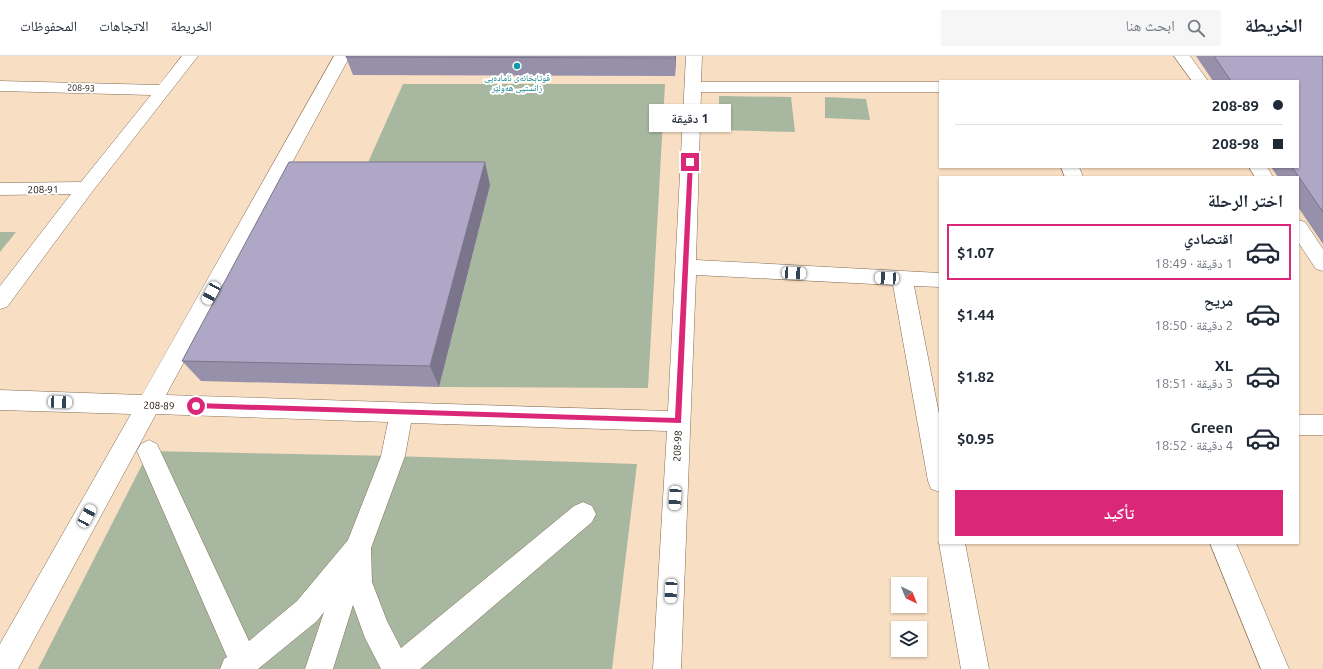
<!DOCTYPE html>
<html lang="ar">
<head>
<meta charset="utf-8">
<style>
  :root { --surface:#fff; --page:#f6f6f7; --text:#1f2937; --muted:#747a83; --line:#e0e1e3; --accent:#db2777 }
  body { margin:0; font-family:Ubuntu,"Noto Naskh Arabic",sans-serif; background:var(--page); color:var(--text); direction:rtl; height:100vh; display:flex; flex-direction:column; font-size:15px; white-space:nowrap }
  * { box-sizing:border-box; margin:0 }
  p { font-size:13px; color:var(--muted) }
  .icon { flex:none; width:22px; height:22px; fill:none; stroke:currentColor; stroke-width:2; stroke-linecap:round; stroke-linejoin:round }
  .map { position:relative; flex:1; overflow:hidden; direction:ltr }
  .details { position:absolute; left:939px; top:120px; width:360px; height:368px; display:flex; flex-direction:column; background:var(--surface); border-radius:0px; box-shadow:0 1px 3px #0004; direction:rtl }
  .details>* { flex:none }
  .hud { position:absolute; left:939px; top:24px; width:360px; height:88px; border-radius:0px; box-shadow:0 1px 3px #0004; direction:rtl; display:grid; align-content:center; height:88px; padding:0 16px; background:var(--surface) }
  .needle { width:26px; rotate:137deg }
  .buttons { position:absolute; left:891px; top:521px; display:grid; gap:8px }
  .buttons a { display:grid; place-items:center; width:36px; height:36px; border-radius:0px; background:var(--surface); box-shadow:0 1px 3px #0004; font-size:20px }
  .end { position:absolute; width:18px; height:18px; margin:-9px; border:5px solid #db2777; background:#fff; box-shadow:0 0 0 2px #fff }
  .from { border-radius:50% }
  .bubble { position:absolute; height:28px; border-radius:0px; background:var(--surface); box-shadow:0 1px 3px #0004; font-size:13px; font-weight:600; line-height:28px; text-align:center; direction:rtl }
  .car { position:absolute; width:12px; height:24px; margin:-12px -6px; border-radius:5px; box-shadow:0 0 3px 1px #0007; background:linear-gradient(#fff 24%,#345 0 40%,#fff 0 76%,#345 0 86%,#fff 0) }
  .hud b { display:flex; align-items:center; gap:14px; height:38px; font-size:15px }
  .hud b+b { border-top:1px solid var(--line) }
  .hud i { width:10px; height:10px; background:var(--text) }
  ul { padding:0; list-style:none }
  li { display:flex; align-items:center; gap:12px; height:56px; margin:0 8px 6px; padding:0 8px; border:2px solid transparent; border-radius:0px }
  li div { flex:1 }
  li b { display:block; font-size:15px }
  li em { font-style:normal; font-weight:600 }
  li.active { border-color:var(--accent) }
  li>.icon { width:36px; height:36px; stroke-width:1.5 }
  h2 { padding:0 16px; font-size:18px; line-height:48px }
  .cta { display:flex; gap:8px; margin-top:auto; padding:8px 16px }
  .cta a { flex:1; height:46px; border-radius:0px; background:var(--accent); color:#fff; font-size:16px; font-weight:600; line-height:46px; text-align:center }
  header { display:flex; align-items:center; gap:24px; box-sizing:border-box; height:56px; padding:0 20px; background:var(--surface); border-bottom:1px solid var(--line) }
  header strong { font-size:19px }
  nav { display:flex; gap:22px; margin-inline-start:auto; font-size:14px }
  .search { width:280px; height:36px; background:var(--page); display:flex; align-items:center; gap:10px; box-sizing:border-box; padding:0 14px; border-radius:0px; color:var(--muted); font-size:15px }
  .map>svg:first-child { display:block }
  .green { fill:#a8b79f }
  .lines { fill:none; stroke-linecap:round; stroke-linejoin:round }
  .minor-casing { stroke:#846d54; stroke-width:1 }
  .minor { fill:#fff; fill-rule:evenodd }
  .wall { fill:#9690aa }
  .shaded-wall { fill:#7a758b }
  .building { fill:#aea7c6; stroke:#7a758b }
  .route { fill:#db2777 }
  .culture-dot { fill:#0f9aa8; stroke:#fff; stroke-width:1.5 }
  .labels { text-anchor:middle; stroke-width:4; stroke-linejoin:round; paint-order:stroke }
  .far-culture-label { font-size:9px; fill:#0d838f; stroke:#fff }
  .far-street-label { font-size:9px; fill:#1d140b; stroke:#fff }
  .street-label { font-size:10px; fill:#1d140b; stroke:#fff }
</style>
</head>
<body>
<header>
<strong>الخريطة</strong>
<div class="search"><svg class="icon" aria-label="search" viewBox="0 0 24 24"><circle cx="10" cy="10" r="6"/><path d="M15 15l6 6"/></svg>ابحث هنا</div>
<nav><a>الخريطة</a><a>الاتجاهات</a><a>المحفوظات</a></nav>
</header>
<div class="map">
<svg width="1323" height="613" viewBox="0 0 1323 613">
  <rect width="100%" height="100%" fill="#f8dec2"/>
  <g class="green">
    <polygon points="403,28 665,28 648,332 439,331 490,129 358,129"/>
    <polygon points="719,40 791,41 795,76 719,74"/>
    <polygon points="825,41 866,43 870,64 825,62"/>
    <polygon points="0,176 16,176 0,196"/>
    <polygon points="149,395 393,400 637,408 612,613 38,613"/>
  </g>
  <g class="lines">
    <defs>
      <g id="minor">
        <polygon points="182,0 198,0 92,136 7,251 0,253 0,230 71,138 0,139 0,127 81,126 151,39 0,35 0,25 159,29"/>
        <polygon points="334,0 350,0 166,339 668,355 686,0 702,0 701,26 940,26 940,36 701,36 696,204 940,217 940,231 914,230 940,363 940,436 931,433 928,425 893,229 696,219 681,613 653,613 667,375 411,367 405,400 371,492 372,526 387,565 401,592 574,450 583,446 592,450 596,458 592,466 420,613 381,613 365,582 353,549 333,613 305,613 324,556 317,565 258,613 220,613 224,603 227,601 137,395 141,388 149,384 157,388 249,585 297,545 348,484 381,400 388,366 156,358 18,613 0,613 0,588 131,358 0,354 0,334 142,339"/>
        <polygon points="1174,0 1190,0 1208,25 1192,25"/>
        <polygon points="1061,111 1079,111 1083,121 1065,121"/>
        <polygon points="1249,111 1267,111 1273,121 1255,121"/>
        <polygon points="1298,164 1305,166 1323,193 1323,215 1316,213 1298,186"/>
        <rect x="1298" y="359" width="25" height="20"/>
        <polygon points="940,485 940,487 965,487 989,613 961,613 939,487"/>
        <polygon points="1210,487 1236,487 1289,613 1261,613"/>
      </g>
    </defs>
    <use href="#minor" class="minor-casing"/>
    <use href="#minor" class="minor"/>
  </g>
  <g class="wall">
    <polygon points="346,0 676,0 675,20 353,19 346,1"/>
    <polygon points="1196,0 1323,0 1323,188 1298,151 1298,121 1278,121 1271,111 1298,111 1298,25 1213,25"/>
    <polygon points="490,129 439,331 201,325 182,305"/>
  </g>
  <g class="shaded-wall">
    <polygon points="675,0 676,0 675,20"/>
    <polygon points="485,106 490,129 439,331 430,310"/>
  </g>
  <g class="building">
    <polygon points="346,0 675,0 675,2 346,1"/>
    <polygon points="1214,0 1323,0 1323,156 1292,111 1298,111 1298,25 1231,25"/>
    <polygon points="289,106 485,106 430,310 182,305"/>
  </g>
  <polygon class="route" points="688,105 693,106 681,367 194,352 193,350 196,347 675,362"/>
  <circle class="culture-dot" cx="517" cy="10" r="4"/>
  <g class="labels">
    <g class="far-culture-label">
      <text x="517" y="25">قوتابخانەی ئامادەیی<tspan x="517" dy="10">زانستیی هەولێر</tspan></text>
    </g>
    <g class="far-street-label">
      <text transform="translate(81 32) rotate(2)" y="3">208-93</text>
    </g>
    <g class="street-label">
      <text transform="translate(43 133) rotate(-1)" y="4">208-91</text>
      <text transform="translate(159 349) rotate(2)" y="4">208-89</text>
      <text transform="translate(677 390) rotate(-87)" y="4">208-98</text>
    </g>
  </g>
</svg>
<div class="buttons">
<a><svg class="needle" viewBox="-14 -14 28 28"><path d="M0-13l5 13h-10z" fill="#e53935"/><path d="M0 13l5-13h-10z" fill="#747a83"/></svg></a>
<a><svg class="icon" aria-label="layers" viewBox="0 0 24 24"><path d="M12 4l9 5-9 5-9-5zM3 14l9 5 9-5"/></svg></a>
</div>
<i class="end from" style="left:196px;top:350px"></i>
<i class="end" style="left:690px;top:106px"></i>
<div class="bubble" style="left:649px;top:48px;width:82px">1 دقيقة</div>
<i class="car" style="left:794px;top:217px;rotate:93deg"></i>
<i class="car" style="left:887px;top:222px;rotate:273deg"></i>
<i class="car" style="left:211px;top:237px;rotate:209deg"></i>
<i class="car" style="left:60px;top:346px;rotate:92deg"></i>
<i class="car" style="left:675px;top:442px;rotate:183deg"></i>
<i class="car" style="left:87px;top:460px;rotate:29deg"></i>
<i class="car" style="left:671px;top:535px;rotate:183deg"></i>
<div class="hud">
<b><i class="from"></i>208-89</b>
<b><i></i>208-98</b>
</div>
<section class="details">
<h2>اختر الرحلة</h2>
<ul>
<li class="active"><svg class="icon" aria-label="car" viewBox="0 0 24 24"><path d="M5 17H2v-5l4-1 3-4h7l3 4 3 1v5h-3M9 17h6M6 11h13"/><circle cx="7" cy="17" r="2"/><circle cx="17" cy="17" r="2"/></svg><div><b>اقتصادي</b><p>1 دقيقة · 18:49</p></div><em>$1.07</em></li>
<li><svg class="icon" aria-label="car" viewBox="0 0 24 24"><path d="M5 17H2v-5l4-1 3-4h7l3 4 3 1v5h-3M9 17h6M6 11h13"/><circle cx="7" cy="17" r="2"/><circle cx="17" cy="17" r="2"/></svg><div><b>مريح</b><p>2 دقيقة · 18:50</p></div><em>$1.44</em></li>
<li><svg class="icon" aria-label="car" viewBox="0 0 24 24"><path d="M5 17H2v-5l4-1 3-4h7l3 4 3 1v5h-3M9 17h6M6 11h13"/><circle cx="7" cy="17" r="2"/><circle cx="17" cy="17" r="2"/></svg><div><b>XL</b><p>3 دقيقة · 18:51</p></div><em>$1.82</em></li>
<li><svg class="icon" aria-label="car" viewBox="0 0 24 24"><path d="M5 17H2v-5l4-1 3-4h7l3 4 3 1v5h-3M9 17h6M6 11h13"/><circle cx="7" cy="17" r="2"/><circle cx="17" cy="17" r="2"/></svg><div><b>Green</b><p>4 دقيقة · 18:52</p></div><em>$0.95</em></li>
</ul>
<div class="cta"><a>تأكيد</a></div>
</section>
</div>
</body>
</html>
